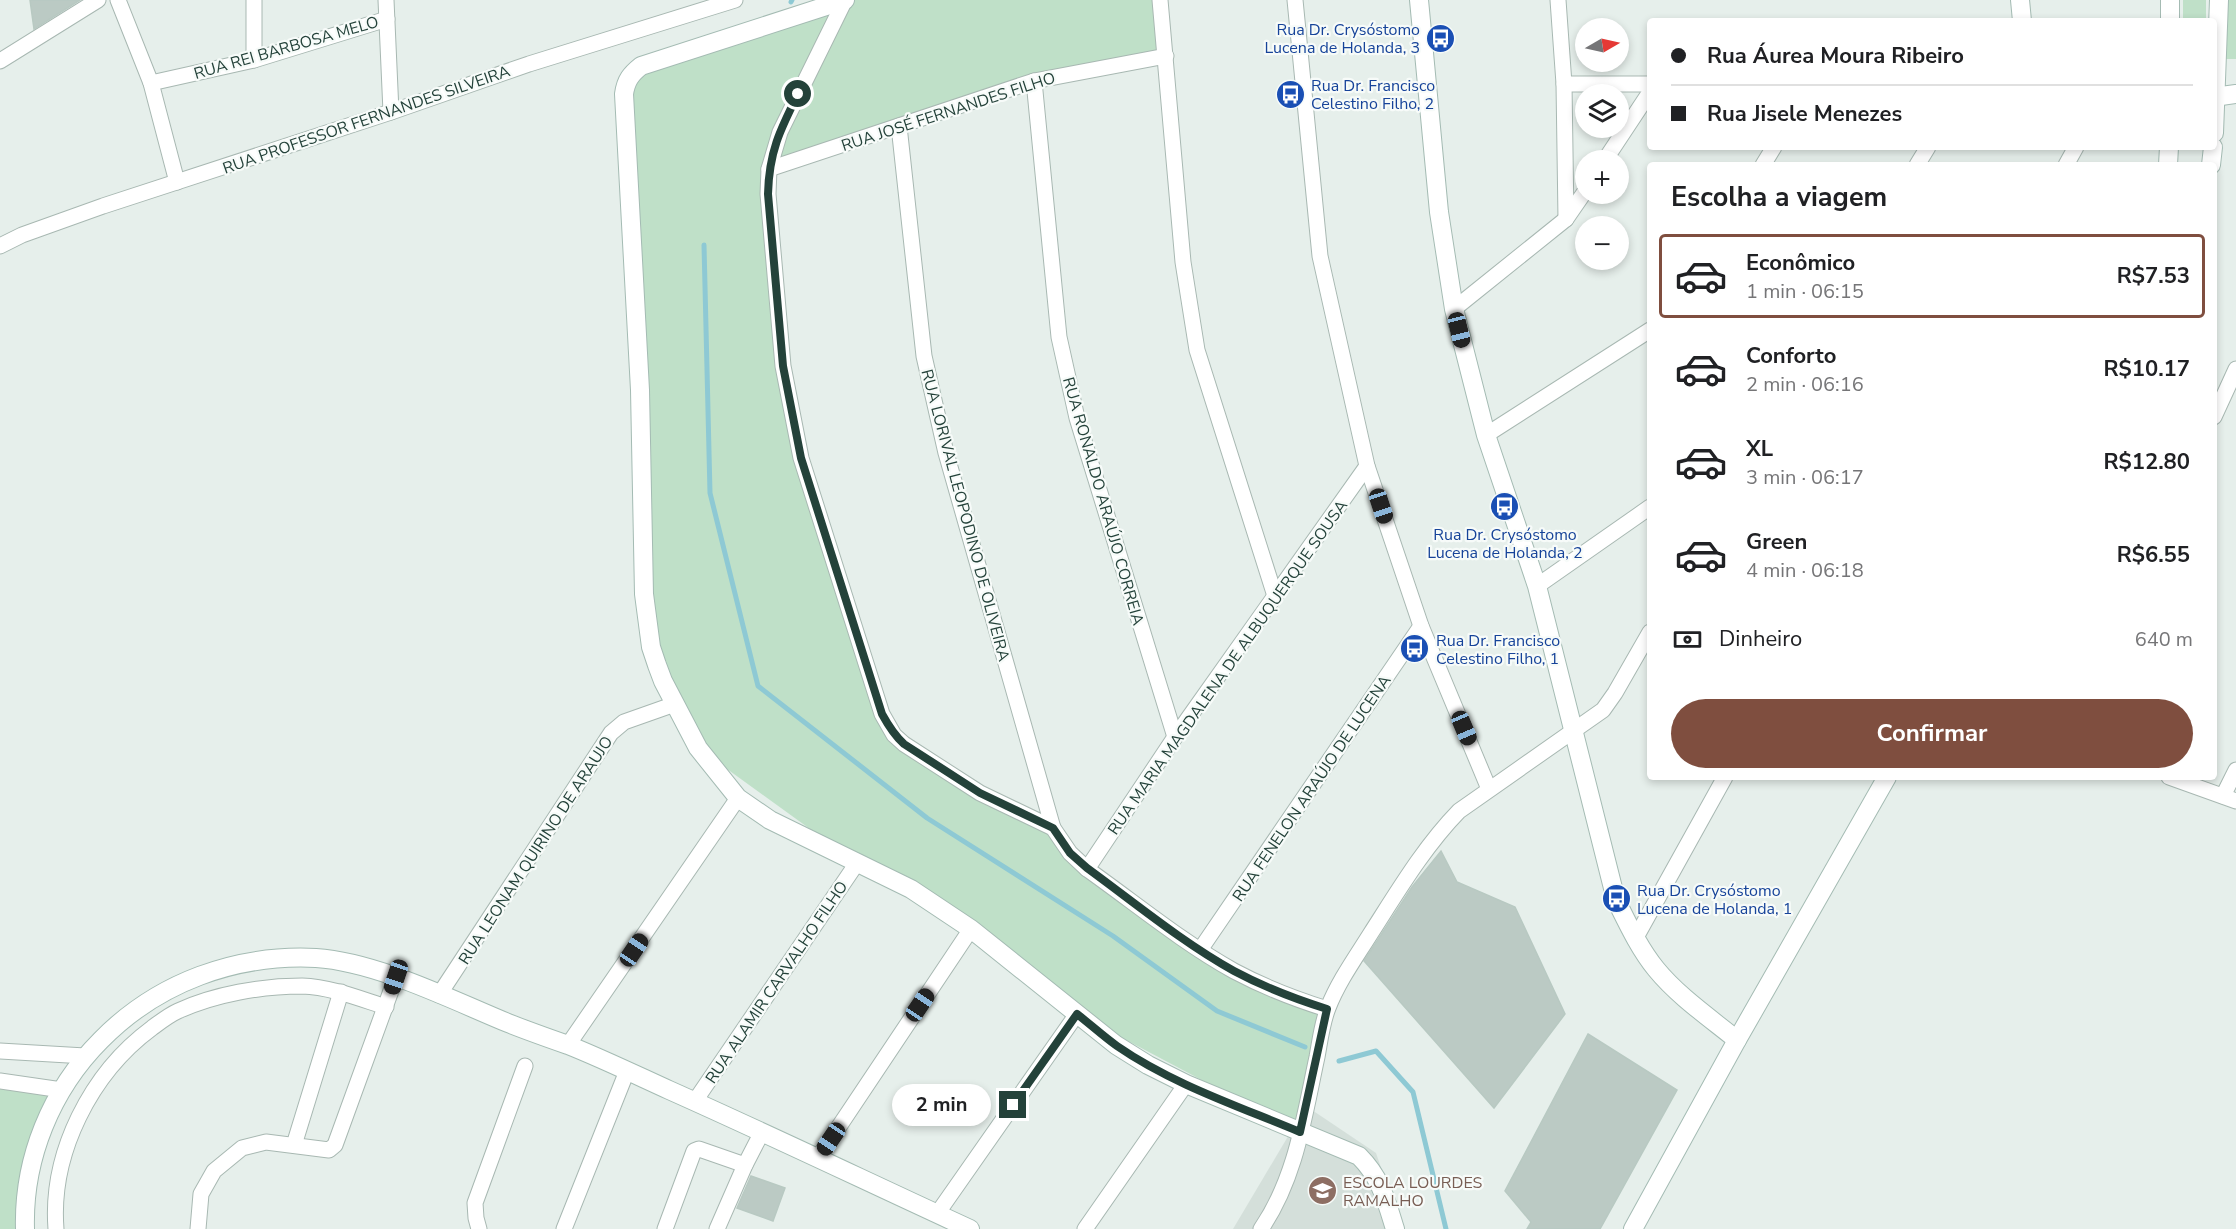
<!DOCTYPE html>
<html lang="pt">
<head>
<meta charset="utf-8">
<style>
  :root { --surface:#fff; --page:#f6f6f6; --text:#202124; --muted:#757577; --line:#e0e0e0; --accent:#7f4e3f }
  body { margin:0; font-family:"Nunito Sans",sans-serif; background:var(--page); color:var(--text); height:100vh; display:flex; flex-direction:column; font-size:22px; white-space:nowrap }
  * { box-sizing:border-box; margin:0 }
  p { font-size:20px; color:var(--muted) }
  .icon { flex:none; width:33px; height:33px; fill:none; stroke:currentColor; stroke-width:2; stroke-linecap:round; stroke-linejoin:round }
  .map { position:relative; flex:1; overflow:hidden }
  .sheet { position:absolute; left:1647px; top:162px; width:570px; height:618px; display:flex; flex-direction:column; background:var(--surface); border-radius:6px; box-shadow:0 3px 9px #0003 }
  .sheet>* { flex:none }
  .hud { position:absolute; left:1647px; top:18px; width:570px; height:132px; border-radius:6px; box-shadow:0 3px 9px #0003; display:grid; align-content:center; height:132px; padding:0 24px; background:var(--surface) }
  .needle { width:39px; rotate:81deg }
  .controls { position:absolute; left:1575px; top:18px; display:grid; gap:12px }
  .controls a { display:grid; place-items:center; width:54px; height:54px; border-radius:50%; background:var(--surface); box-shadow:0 3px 9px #0003; font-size:30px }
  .end { position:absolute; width:27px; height:27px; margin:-14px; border:8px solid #24423a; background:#fff; box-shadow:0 0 0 3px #fff }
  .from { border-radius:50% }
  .bubble { position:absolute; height:42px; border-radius:21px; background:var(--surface); box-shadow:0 3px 9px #0003; font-size:20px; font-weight:700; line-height:42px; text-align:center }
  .car { position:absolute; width:18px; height:36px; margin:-18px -9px; border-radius:8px; box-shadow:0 0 4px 2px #0007; background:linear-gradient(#222 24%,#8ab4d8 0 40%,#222 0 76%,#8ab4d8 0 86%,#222 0) }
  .hud b { display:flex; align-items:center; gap:21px; height:57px; font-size:22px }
  .hud b+b { border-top:2px solid var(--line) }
  .hud i { width:15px; height:15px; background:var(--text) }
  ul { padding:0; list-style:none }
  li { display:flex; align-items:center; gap:18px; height:84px; margin:0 12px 9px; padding:0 12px; border:3px solid transparent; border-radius:6px }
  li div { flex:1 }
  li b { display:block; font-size:22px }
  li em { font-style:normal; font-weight:700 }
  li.active { border-color:var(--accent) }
  li>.icon { width:54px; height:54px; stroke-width:1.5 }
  h2 { padding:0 24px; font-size:27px; line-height:72px }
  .pay { display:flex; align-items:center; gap:15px; height:66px; padding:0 24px; font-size:22px }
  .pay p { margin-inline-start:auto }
  .button { display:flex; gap:12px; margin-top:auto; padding:12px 24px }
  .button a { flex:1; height:69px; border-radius:36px; background:var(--accent); color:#fff; font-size:24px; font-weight:700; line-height:69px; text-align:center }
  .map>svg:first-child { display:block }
  .built { fill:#d4dfda }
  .green { fill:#bfe0c8 }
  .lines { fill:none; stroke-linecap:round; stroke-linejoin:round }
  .stream { stroke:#8ec9d4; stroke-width:5 }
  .building { fill:#bbcac4; stroke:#b8c9c2; stroke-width:1.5 }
  .street-casing { stroke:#a8b8b2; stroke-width:17 }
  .secondary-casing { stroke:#a4bbb3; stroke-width:20 }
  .street { stroke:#fff; stroke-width:15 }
  .secondary { stroke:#fff; stroke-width:18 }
  .route { stroke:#24423a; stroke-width:8 }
  .labels { text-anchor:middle; stroke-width:4.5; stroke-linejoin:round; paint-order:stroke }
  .transit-label { font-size:16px; fill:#164399; stroke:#f7fbf9; text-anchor:start }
  .street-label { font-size:16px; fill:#24423a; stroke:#f7fbf9 }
  .education-label { font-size:16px; fill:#785e54; stroke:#f7fbf9; text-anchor:start }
</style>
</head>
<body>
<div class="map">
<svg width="2236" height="1229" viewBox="0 0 2236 1229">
  <rect width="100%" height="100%" fill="#e6efeb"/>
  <polygon class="built" points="1306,1106 1376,1153 1402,1229 1233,1229"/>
  <g class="green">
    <polygon points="845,0 1160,0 1166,56 1034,81 773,168 768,194 801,458 882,714 904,744 1053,828 1087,869 1200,950 1327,1009 1300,1132 1077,1014 971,929 857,863 698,748 646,611 632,72"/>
    <rect x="2183" y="0" width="23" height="21"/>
    <polygon points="2227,0 2236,0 2236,59 2225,59"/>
    <polygon points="0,1088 62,1090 41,1132 25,1229 0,1229"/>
  </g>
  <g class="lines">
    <g class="stream">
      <polyline points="791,2 792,0"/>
      <polyline points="704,245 710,493 758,686 927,818 1113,936 1217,1011 1305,1047"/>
      <polyline points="1339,1061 1376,1051 1413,1092 1446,1229"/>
    </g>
  </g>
  <g class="building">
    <polygon points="30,0 80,0 34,29"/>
    <polygon points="1441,851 1457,882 1515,907 1565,1014 1494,1108 1364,961 1412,887"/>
    <polygon points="1588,1034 1677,1090 1600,1229 1527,1229 1531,1222 1505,1191"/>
    <polygon points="751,1176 785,1188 773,1221 737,1208"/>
  </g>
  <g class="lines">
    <defs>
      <g id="street">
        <polyline points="118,0 151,83 177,182"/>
        <polyline points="386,0 391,112"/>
        <path d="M845 0 780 132 769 169 768 194 783 366 801 458 882 714 894 735 904 744 980 793 1053 828 1070 853 1087 869C1135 903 1182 942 1234 971 1264 987 1295 999 1327 1009"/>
        <polyline points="1160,0 1183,262 1197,350 1275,596"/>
        <polyline points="1295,0 1320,256 1367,466 1421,626 1489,789"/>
        <polyline points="1558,0 1564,84 1566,219"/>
        <polyline points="254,60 254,0"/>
        <polyline points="0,61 98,0"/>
        <polyline points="1034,81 1059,337 1077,418 1175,737"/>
        <polyline points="151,83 254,60 387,19"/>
        <polyline points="1564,84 1650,84"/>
        <polyline points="899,126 924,356 946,453 1053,828"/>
        <polyline points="1605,160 1650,92"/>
        <polyline points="1763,165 1774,147"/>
        <polyline points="1917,165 1928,147"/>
        <polyline points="2066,165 2076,147"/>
        <polyline points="769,169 1034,81 1166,56"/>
        <polyline points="0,246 22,235 103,206 391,112 529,64 735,0"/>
        <polyline points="1454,309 1566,219 1586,190"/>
        <polyline points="2214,417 2236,369"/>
        <polyline points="1486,435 1650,330"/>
        <polyline points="1537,586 1650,507"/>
        <polyline points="2169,777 2236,801"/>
        <polyline points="2223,796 2236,770"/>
        <polyline points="1087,869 1175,737 1367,466"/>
        <polyline points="1635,939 1725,777"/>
        <polyline points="1200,950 1421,626"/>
        <polyline points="439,995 611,733 624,722 675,704"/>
        <polyline points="568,1045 738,798"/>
        <polyline points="0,1051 85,1056"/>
        <polyline points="0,1081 62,1090"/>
        <polyline points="695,1101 857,863"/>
        <polyline points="294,1145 341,992"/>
        <polyline points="818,1158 971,929"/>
        <polyline points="937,1214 1077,1014"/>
        <path d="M56 1229C50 1153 91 1073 152 1028 160 1022 169 1015 178 1011 215 994 262 986 302 986 331 987 358 998 386 1007"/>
        <polyline points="198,1229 201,1194 214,1171 242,1148 266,1142 329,1150 335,1145 396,977"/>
        <polyline points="479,1229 476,1218 475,1203 525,1066"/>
        <polyline points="564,1229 627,1071"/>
        <polyline points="665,1229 694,1151 699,1149 745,1165"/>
        <polyline points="717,1229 745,1165 762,1132"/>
        <polyline points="1085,1229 1186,1084"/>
        <path d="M1261 1229C1296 1178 1304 1117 1317 1057 1320 1041 1322 1023 1328 1008 1338 982 1356 957 1371 933 1398 891 1424 847 1459 811L1603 710 1615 693 1650 632"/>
      </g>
      <g id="secondary">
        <path d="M845 0 641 66C631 74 626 80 624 94L640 390 644 594 651 647 657 665 663 681 698 748 738 798 770 820 911 889 971 929 1116 1045 1148 1065 1186 1084 1359 1156C1381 1178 1386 1200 1395 1229"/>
        <path d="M1419 0 1439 212 1454 309 1486 435 1537 586 1616 900C1628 924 1639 948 1656 969 1678 996 1710 1018 1737 1040"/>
        <polyline points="2020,0 2022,21"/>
        <polyline points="2170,0 2170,21"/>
        <polyline points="2214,97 2236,94"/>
        <polyline points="2214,133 2219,0"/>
        <polyline points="2168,165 2169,147"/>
        <polyline points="2211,165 2213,147"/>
        <path d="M25 1229C23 1159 51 1090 101 1040 158 982 236 954 316 958 377 962 452 1000 508 1023 528 1031 548 1038 568 1045 603 1059 636 1075 669 1090 770 1135 870 1183 970 1229"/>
        <polyline points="1633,1229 1737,1040 1887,777"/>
      </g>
    </defs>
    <use href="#street" class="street-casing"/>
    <use href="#secondary" class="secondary-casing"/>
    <use href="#street" class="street"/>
    <use href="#secondary" class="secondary"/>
  </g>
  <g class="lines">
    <path class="route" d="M798 94C780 130 769 152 768 194L783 366 801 458 882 714C888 725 894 735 904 744L980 793 1053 828 1070 853 1087 868C1135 903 1182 942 1234 971 1264 987 1295 999 1327 1009L1300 1132C1238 1106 1172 1084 1117 1046 1103 1036 1090 1024 1077 1014L1013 1105"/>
  </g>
  <defs>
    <symbol id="bus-disc" viewBox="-11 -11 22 22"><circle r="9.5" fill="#1a4fb4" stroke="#f7fbf9"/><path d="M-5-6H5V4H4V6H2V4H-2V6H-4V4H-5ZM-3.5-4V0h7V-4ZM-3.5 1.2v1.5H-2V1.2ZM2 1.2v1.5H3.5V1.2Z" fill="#fff"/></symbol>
    <symbol id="school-disc" viewBox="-11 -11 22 22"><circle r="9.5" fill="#8d6e63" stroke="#f7fbf9"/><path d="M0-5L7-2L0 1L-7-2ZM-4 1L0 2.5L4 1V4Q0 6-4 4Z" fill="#fff"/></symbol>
  </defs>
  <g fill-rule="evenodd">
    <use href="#bus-disc" x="1424" y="22" width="33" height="33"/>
    <use href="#bus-disc" x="1274" y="78" width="33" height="33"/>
    <use href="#bus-disc" x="1488" y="490" width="33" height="33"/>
    <use href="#bus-disc" x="1398" y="632" width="33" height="33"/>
    <use href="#bus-disc" x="1600" y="882" width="33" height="33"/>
    <use href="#school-disc" x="1306" y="1174" width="33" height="33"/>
  </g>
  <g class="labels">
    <g class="transit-label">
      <text x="1420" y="35" text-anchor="end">Rua Dr. Crysóstomo<tspan x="1420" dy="18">Lucena de Holanda, 3</tspan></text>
      <text x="1311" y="91">Rua Dr. Francisco<tspan x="1311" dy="18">Celestino Filho, 2</tspan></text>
      <text x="1505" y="540" text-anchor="middle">Rua Dr. Crysóstomo<tspan x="1505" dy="18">Lucena de Holanda, 2</tspan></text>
      <text x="1436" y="646">Rua Dr. Francisco<tspan x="1436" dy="18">Celestino Filho, 1</tspan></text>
      <text x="1637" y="896">Rua Dr. Crysóstomo<tspan x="1637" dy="18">Lucena de Holanda, 1</tspan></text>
    </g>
    <g class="street-label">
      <text transform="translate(286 47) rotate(-16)" y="6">RUA REI BARBOSA MELO</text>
      <text transform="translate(948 111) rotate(-18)" y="6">RUA JOSÉ FERNANDES FILHO</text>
      <text transform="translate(366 119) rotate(-19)" y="6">RUA PROFESSOR FERNANDES SILVEIRA</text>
      <text transform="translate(1104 501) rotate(74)" y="6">RUA RONALDO ARAÚJO CORREIA</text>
      <text transform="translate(966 515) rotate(75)" y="6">RUA LORIVAL LEOPODINO DE OLIVEIRA</text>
      <text transform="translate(1227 667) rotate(-55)" y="6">RUA MARIA MAGDALENA DE ALBUQUERQUE SOUSA</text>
      <text transform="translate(1311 788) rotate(-56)" y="6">RUA FENELON ARAÚJO DE LUCENA</text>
      <text transform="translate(535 850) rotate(-57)" y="6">RUA LEONAM QUIRINO DE ARAUJO</text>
      <text transform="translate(776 982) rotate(-56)" y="6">RUA ALAMIR CARVALHO FILHO</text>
    </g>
    <g class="education-label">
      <text x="1343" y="1188">ESCOLA LOURDES<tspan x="1343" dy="18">RAMALHO</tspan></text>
    </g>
  </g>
</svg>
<div class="controls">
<a><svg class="needle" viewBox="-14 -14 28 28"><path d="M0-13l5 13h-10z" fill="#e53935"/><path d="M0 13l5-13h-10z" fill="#757577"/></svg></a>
<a><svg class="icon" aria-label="layers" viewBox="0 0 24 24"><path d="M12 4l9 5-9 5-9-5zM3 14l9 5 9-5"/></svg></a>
<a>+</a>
<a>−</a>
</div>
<i class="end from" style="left:798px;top:94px"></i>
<i class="end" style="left:1013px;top:1105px"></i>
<div class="bubble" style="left:892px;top:1084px;width:99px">2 min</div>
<i class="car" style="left:1459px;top:330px;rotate:166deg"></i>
<i class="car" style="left:1381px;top:506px;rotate:162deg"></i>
<i class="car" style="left:1464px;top:728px;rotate:157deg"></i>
<i class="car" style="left:634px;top:950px;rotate:34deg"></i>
<i class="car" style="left:396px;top:977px;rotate:199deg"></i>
<i class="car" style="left:920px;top:1005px;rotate:34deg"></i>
<i class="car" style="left:831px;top:1139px;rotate:214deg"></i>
<div class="hud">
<b><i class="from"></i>Rua Áurea Moura Ribeiro</b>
<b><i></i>Rua Jisele Menezes</b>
</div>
<section class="sheet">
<h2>Escolha a viagem</h2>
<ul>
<li class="active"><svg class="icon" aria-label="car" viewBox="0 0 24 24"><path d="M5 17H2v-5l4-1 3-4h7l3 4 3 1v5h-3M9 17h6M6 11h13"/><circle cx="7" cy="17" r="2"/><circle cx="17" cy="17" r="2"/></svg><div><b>Econômico</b><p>1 min · 06:15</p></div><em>R$7.53</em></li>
<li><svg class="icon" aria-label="car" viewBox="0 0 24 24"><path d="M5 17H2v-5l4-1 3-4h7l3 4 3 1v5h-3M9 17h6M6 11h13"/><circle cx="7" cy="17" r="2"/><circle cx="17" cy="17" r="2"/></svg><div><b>Conforto</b><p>2 min · 06:16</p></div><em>R$10.17</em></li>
<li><svg class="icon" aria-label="car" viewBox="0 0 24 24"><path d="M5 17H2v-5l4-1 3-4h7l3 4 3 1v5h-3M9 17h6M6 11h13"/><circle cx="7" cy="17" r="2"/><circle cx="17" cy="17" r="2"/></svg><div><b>XL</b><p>3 min · 06:17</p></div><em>R$12.80</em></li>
<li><svg class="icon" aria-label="car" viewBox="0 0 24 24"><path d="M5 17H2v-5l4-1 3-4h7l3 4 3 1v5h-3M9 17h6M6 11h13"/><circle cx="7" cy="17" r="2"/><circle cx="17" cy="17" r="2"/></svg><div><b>Green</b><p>4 min · 06:18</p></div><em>R$6.55</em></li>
</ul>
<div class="pay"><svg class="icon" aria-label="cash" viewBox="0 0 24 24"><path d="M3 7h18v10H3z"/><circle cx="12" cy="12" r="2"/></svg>Dinheiro<p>640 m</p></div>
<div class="button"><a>Confirmar</a></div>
</section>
</div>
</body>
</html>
